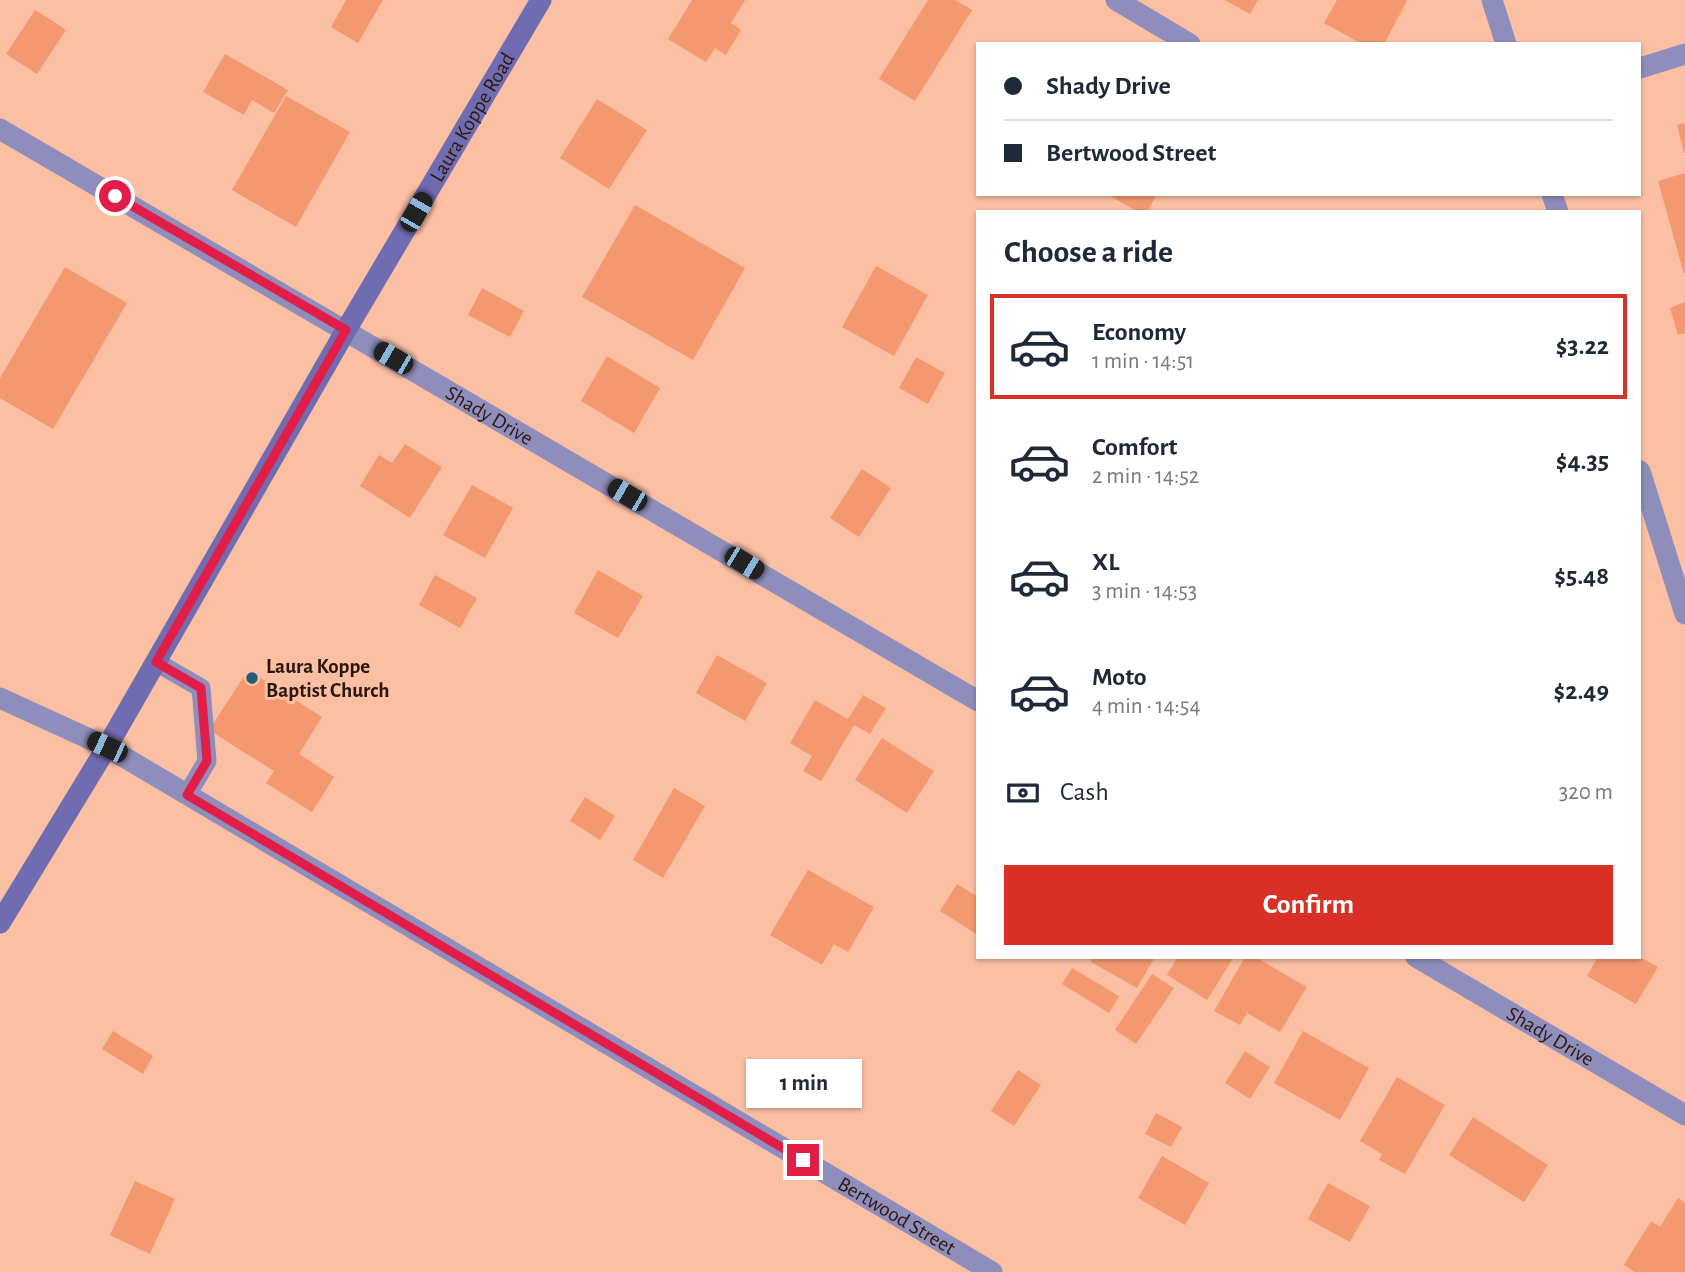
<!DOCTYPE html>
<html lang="en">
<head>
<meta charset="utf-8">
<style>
  :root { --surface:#fff; --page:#f6f6f7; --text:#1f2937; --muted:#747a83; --line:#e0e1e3; --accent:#d93025 }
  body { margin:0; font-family:"Alegreya Sans",sans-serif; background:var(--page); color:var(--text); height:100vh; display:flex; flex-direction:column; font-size:26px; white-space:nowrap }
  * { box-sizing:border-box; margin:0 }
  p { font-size:23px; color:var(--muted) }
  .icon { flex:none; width:38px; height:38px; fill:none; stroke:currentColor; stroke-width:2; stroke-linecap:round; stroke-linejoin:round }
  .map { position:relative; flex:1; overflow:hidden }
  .sheet { position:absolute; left:976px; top:210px; width:665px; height:749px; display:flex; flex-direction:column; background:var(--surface); border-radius:0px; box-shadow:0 2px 5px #0004 }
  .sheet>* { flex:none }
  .top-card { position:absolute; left:976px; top:42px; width:665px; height:154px; border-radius:0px; box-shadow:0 2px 5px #0004; display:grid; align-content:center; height:154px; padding:0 28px; background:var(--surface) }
  .end { position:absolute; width:32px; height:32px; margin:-16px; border:9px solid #e11d48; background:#fff; box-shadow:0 0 0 4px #fff }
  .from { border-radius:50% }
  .bubble { position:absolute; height:49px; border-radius:0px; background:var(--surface); box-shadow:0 2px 5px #0004; font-size:23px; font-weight:600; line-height:49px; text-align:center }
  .car { position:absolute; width:21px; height:42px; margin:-21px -10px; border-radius:9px; box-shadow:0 0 5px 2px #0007; background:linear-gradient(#222 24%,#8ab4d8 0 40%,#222 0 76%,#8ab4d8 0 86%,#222 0) }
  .top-card b { display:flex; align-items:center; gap:24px; height:66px; font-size:26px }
  .top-card b+b { border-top:2px solid var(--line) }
  .top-card i { width:18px; height:18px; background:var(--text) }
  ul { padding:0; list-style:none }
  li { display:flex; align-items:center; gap:21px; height:105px; margin:0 14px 10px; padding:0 14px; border:4px solid transparent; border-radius:0px }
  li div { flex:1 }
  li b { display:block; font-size:26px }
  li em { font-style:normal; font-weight:600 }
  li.on { border-color:var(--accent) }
  li>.icon { width:63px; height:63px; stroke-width:1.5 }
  h2 { padding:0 28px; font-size:32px; line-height:84px }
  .pay { display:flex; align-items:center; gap:18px; height:77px; padding:0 28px; font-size:26px }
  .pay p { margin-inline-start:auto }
  .action { display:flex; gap:14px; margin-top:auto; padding:14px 28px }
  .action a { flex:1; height:80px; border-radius:0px; background:var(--accent); color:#fff; font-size:28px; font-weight:600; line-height:80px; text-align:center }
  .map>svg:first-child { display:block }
  .building { fill:#f3986f }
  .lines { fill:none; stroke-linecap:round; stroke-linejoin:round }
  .lane { stroke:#8e8dbc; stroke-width:19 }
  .street { stroke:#8e8dbc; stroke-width:21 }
  .secondary { stroke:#706cb1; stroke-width:21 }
  .route { stroke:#e11d48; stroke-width:9 }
  .poi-dot { fill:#1f5e74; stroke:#fbbfa4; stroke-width:2.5 }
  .labels { text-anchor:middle; stroke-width:6; stroke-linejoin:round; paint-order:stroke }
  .street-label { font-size:21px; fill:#2d170d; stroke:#fbbfa4 }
  .poi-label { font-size:21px; font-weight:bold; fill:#2d170d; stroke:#fbbfa4; text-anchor:start }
</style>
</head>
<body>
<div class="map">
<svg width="1685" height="1272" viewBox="0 0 1685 1272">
  <rect width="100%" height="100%" fill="#fbbfa4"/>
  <g class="building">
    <polygon points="346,0 383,0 358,43 331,27"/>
    <polygon points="692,0 745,0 731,23 741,30 726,55 715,48 706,62 668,39"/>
    <polygon points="928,0 955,0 972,10 915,101 879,79"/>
    <polygon points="1225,0 1258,0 1250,14"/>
    <polygon points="1337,0 1405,0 1407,1 1384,44 1362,44 1324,23"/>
    <polygon points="35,10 66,30 37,74 6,54"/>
    <polygon points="225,54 288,90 274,113 252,100 244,115 203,92"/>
    <polygon points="286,96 350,132 296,227 232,190"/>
    <polygon points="597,99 647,130 609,189 560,158"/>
    <polygon points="1685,123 1685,153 1684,153 1677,125"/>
    <polygon points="1685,173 1685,273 1684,274 1658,181"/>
    <polygon points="1107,194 1157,194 1147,212 1138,212"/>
    <polygon points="635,205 745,268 693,360 582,297"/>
    <polygon points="876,266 928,295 894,356 842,327"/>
    <polygon points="65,267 127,303 53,429 0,398 0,378"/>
    <polygon points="482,288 524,311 510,337 468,315"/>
    <polygon points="1685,302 1685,333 1678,335 1670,308"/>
    <polygon points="607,356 660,388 634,433 581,401"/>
    <polygon points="916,357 945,373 928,404 899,388"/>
    <polygon points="405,444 442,467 410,518 360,486 379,455 392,463"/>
    <polygon points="862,469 891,488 859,537 830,518"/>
    <polygon points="472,485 513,508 485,558 443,535"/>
    <polygon points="598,570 643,596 618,638 574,613"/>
    <polygon points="435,575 477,598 460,628 419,605"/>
    <polygon points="717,655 767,683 745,721 696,693"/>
    <polygon points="248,670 322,717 299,754 334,777 312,812 266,783 274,771 209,730"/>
    <polygon points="863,695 886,708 870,734 854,725 821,781 803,771 812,756 790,743 815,700 848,719"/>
    <polygon points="882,738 934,771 907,813 855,780"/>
    <polygon points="674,788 705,806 663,878 633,860"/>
    <polygon points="585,797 615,816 600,840 570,821"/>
    <polygon points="808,870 874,907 848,952 834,944 822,965 770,935"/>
    <polygon points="957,884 978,897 978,935 940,911"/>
    <polygon points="1093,957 1155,957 1137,988 1091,962"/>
    <polygon points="1178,957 1234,957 1207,1000 1167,975"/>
    <polygon points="1245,957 1255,957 1307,987 1280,1032 1247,1013 1240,1025 1214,1011"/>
    <polygon points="1598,957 1640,957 1658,967 1636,1004 1587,976"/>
    <polygon points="1072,968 1119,996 1109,1013 1062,984"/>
    <polygon points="1152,974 1174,988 1136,1044 1115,1030"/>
    <polygon points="113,1031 153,1056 143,1074 102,1049"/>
    <polygon points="1303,1031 1369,1068 1340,1120 1274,1083"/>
    <polygon points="1245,1051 1270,1067 1250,1099 1225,1083"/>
    <polygon points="1018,1070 1041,1085 1014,1126 991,1111"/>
    <polygon points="1397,1077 1445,1105 1405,1174 1379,1160 1382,1154 1360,1141"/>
    <polygon points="1156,1113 1182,1127 1171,1147 1145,1134"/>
    <polygon points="1473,1117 1548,1165 1524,1202 1449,1155"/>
    <polygon points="1162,1156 1209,1183 1185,1225 1138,1198"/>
    <polygon points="135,1181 175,1199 150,1254 110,1235"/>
    <polygon points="1328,1183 1370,1206 1350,1242 1308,1219"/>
    <polygon points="1678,1198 1685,1203 1685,1272 1635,1272 1624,1265 1651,1221 1660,1227"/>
  </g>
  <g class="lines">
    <polyline class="lane" points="156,662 201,688 207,761 187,795"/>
    <g class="street">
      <polyline points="1116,0 1190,44"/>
      <polyline points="1492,0 1506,44"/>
      <polyline points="1640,68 1685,54"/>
      <path id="s1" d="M0 129 978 701"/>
      <polyline points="1552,194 1558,212"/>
      <polyline points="1640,471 1685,614"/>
      <path id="s2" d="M0 698 107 747 992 1272"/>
      <path id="s3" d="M1416 957 1685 1115"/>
    </g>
    <path class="secondary" id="s4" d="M0 923 107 747 346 330 541 0"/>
  </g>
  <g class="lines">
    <polyline class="route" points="115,196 346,330 156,662 201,688 207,761 187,795 803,1160"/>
  </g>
  <circle class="poi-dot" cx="252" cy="678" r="7"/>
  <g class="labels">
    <g class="street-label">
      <text dy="7" stroke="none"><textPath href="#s4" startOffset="934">Laura Koppe Road</textPath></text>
      <text dy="7" stroke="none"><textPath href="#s1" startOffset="567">Shady Drive</textPath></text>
      <text dy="7" stroke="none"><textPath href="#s3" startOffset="156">Shady Drive</textPath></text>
      <text dy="7" stroke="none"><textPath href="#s2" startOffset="1036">Bertwood Street</textPath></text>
    </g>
    <g class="poi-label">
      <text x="266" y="673">Laura Koppe<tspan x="266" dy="24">Baptist Church</tspan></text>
    </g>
  </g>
</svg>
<i class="end from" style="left:115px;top:196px"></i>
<i class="end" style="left:803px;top:1160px"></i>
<div class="bubble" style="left:746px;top:1059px;width:116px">1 min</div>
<i class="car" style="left:416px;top:212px;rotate:30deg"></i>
<i class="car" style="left:393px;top:358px;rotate:300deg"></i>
<i class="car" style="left:627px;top:495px;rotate:300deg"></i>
<i class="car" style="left:744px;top:563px;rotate:121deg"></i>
<i class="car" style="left:107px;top:747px;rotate:295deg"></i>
<div class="top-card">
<b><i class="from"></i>Shady Drive</b>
<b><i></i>Bertwood Street</b>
</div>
<section class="sheet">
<h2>Choose a ride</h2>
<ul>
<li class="on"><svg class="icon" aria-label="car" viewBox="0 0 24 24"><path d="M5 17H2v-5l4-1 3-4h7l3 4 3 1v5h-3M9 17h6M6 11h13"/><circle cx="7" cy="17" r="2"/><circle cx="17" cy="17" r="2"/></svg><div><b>Economy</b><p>1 min · 14:51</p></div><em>$3.22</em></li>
<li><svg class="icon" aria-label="car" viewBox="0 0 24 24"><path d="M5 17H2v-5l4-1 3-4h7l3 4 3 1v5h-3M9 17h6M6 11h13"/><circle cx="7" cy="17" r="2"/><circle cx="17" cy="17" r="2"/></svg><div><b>Comfort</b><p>2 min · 14:52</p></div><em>$4.35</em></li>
<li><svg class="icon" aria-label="car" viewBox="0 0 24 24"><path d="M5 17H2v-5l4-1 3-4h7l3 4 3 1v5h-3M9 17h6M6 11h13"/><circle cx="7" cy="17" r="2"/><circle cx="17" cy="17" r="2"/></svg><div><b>XL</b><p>3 min · 14:53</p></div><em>$5.48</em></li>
<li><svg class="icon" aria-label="car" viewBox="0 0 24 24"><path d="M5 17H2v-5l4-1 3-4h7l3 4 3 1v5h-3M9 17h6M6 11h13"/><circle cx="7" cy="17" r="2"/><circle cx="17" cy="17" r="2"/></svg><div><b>Moto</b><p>4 min · 14:54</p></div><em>$2.49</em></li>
</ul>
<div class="pay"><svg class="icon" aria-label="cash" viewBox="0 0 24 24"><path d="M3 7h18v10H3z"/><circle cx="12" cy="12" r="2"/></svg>Cash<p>320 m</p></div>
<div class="action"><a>Confirm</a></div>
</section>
</div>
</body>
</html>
